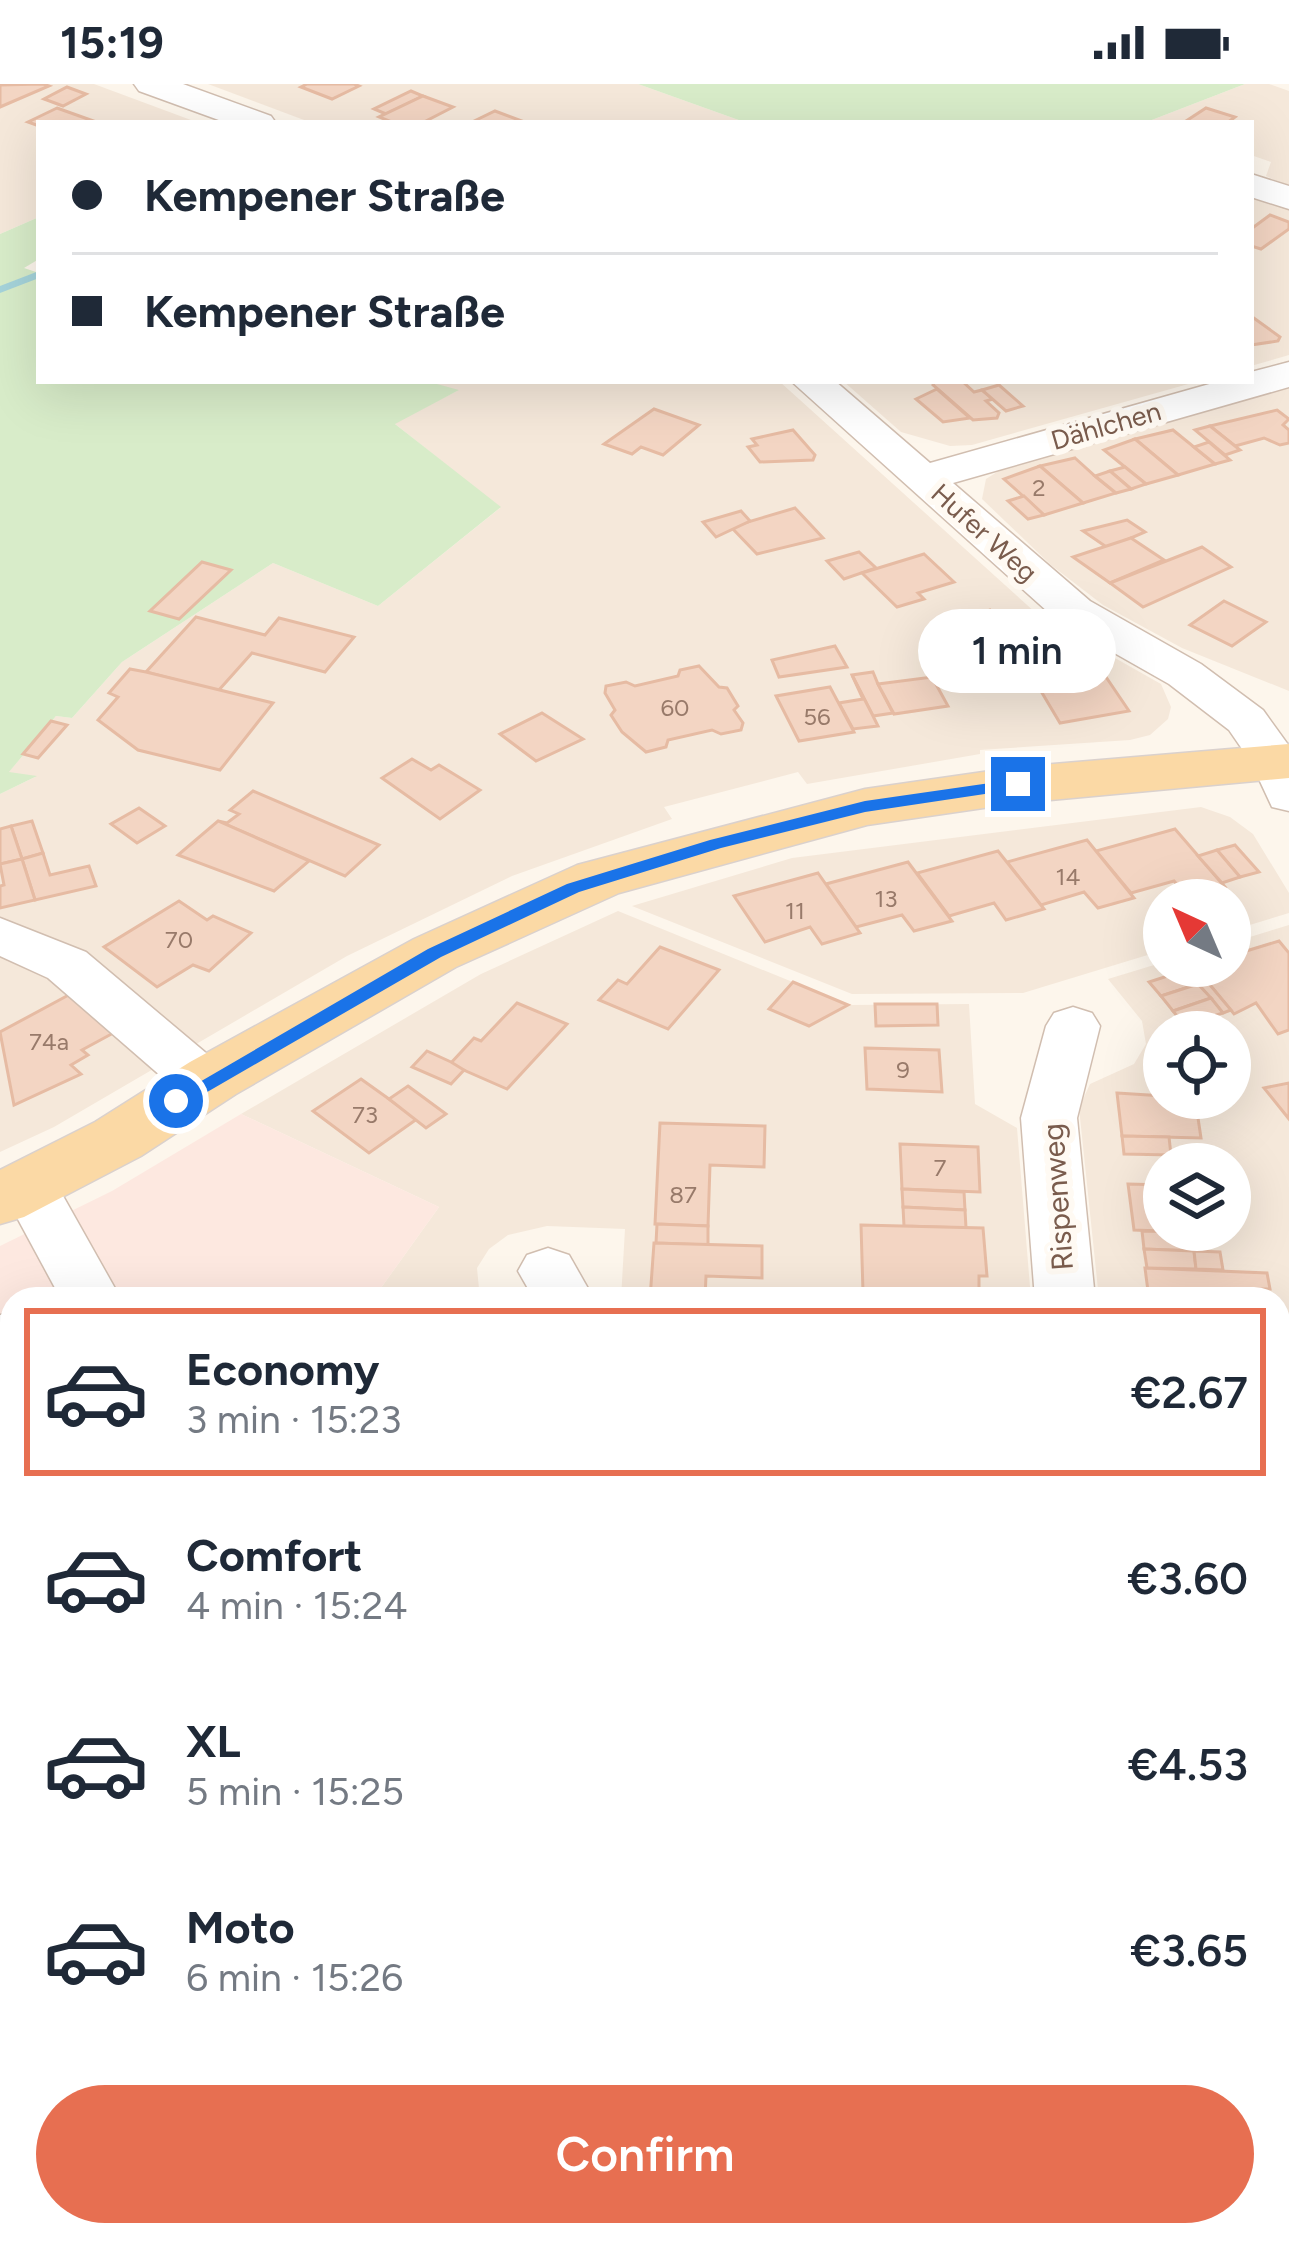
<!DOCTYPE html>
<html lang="en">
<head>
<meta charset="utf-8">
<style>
  :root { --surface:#fff; --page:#f2f2f3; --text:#1f2937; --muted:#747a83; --line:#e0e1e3; --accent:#e76f51 }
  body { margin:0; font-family:Figtree,sans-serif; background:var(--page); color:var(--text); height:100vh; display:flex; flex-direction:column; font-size:45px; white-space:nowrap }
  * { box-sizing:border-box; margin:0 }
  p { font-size:39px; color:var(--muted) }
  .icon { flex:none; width:66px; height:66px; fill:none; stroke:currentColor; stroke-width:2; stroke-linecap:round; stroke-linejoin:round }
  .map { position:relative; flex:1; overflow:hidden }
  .panel { position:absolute; left:0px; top:1203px; width:1290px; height:960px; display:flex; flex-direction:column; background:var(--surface); border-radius:36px 36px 0 0; box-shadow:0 12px 48px #0002 }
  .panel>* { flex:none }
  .guide { position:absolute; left:36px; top:36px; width:1218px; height:264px; border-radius:0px; box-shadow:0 12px 48px #0002; display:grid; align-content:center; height:264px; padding:0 36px; background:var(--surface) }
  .needle { width:78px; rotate:316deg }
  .buttons { position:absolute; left:1143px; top:795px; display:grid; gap:24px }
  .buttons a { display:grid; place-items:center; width:108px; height:108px; border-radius:50%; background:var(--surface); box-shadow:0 12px 48px #0002; font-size:60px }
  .end { position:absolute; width:54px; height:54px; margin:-27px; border:15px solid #1a73e8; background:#fff; box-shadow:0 0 0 6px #fff }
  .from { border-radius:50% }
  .bubble { position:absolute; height:84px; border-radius:42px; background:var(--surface); box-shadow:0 12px 48px #0002; font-size:39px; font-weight:600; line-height:84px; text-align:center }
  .guide b { display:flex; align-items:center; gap:42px; height:114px; font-size:45px }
  .guide b+b { border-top:3px solid var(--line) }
  .guide i { width:30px; height:30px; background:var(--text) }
  ul { padding:21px 0 0; list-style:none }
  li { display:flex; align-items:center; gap:36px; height:168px; margin:0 24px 18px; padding:0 12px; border:6px solid transparent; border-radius:0px }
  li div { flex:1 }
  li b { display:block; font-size:45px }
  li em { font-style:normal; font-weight:600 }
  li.active { border-color:var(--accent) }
  li>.icon { width:108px; height:108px; stroke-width:1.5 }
  .action { display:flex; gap:24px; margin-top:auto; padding:24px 36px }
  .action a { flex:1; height:138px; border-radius:72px; background:var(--accent); color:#fff; font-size:48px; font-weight:600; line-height:138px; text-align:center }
  .status { display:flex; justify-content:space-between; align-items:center; height:84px; padding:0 60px; background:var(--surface); direction:ltr }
  .status svg { height:33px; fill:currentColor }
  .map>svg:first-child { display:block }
  .residential { fill:#f5e8da; fill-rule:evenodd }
  .commercial { fill:#fde8e0 }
  .green { fill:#d8ecc9 }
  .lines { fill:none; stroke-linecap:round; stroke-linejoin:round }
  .stream { fill:#a5d3da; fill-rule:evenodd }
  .building { fill:#f3d5c3; stroke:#e6bba3; stroke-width:3 }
  .minor-casing { stroke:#d1beb0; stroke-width:3 }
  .major-casing { stroke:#dad1cd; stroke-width:3 }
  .minor { fill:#fff; fill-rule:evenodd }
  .major { fill:#fbd9a5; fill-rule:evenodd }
  .route { fill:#1a73e8 }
  .labels { text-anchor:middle; stroke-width:12; stroke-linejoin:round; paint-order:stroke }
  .number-label { font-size:24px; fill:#987a6a }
  .far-street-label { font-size:27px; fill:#7a5c4d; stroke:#fffaf3 }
  .street-label { font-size:30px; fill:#7a5c4d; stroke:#fffaf3 }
</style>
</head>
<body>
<div class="status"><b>15:19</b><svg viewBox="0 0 49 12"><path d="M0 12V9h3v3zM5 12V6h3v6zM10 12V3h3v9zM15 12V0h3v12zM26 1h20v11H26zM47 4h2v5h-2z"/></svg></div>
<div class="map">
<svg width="1289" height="2163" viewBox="0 0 1289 2163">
  <rect width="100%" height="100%" fill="#fdf6ec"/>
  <g class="residential">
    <polygon points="0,0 94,0 199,39 39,39 39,133 0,150"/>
    <polygon points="208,0 638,0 747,39 312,39"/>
    <polygon points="1245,0 1269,0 1289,7 1289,103 1266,92 1271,78 1251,71 1251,39 1144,39"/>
    <polygon points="1251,111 1289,124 1289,271 1251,282"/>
    <polygon points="426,297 779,297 1037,530 1161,600 1171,623 1168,635 1150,651 1130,656 980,666 980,670 807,700 798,688 664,723 672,735 512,792 347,872 54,1043 0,1068 0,710 35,693 8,689 56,632 72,634 122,578 273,479 378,522 500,424 394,339 457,307"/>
    <polygon points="843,297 1199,297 972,361 950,362 901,348"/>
    <polygon points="1289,300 1289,607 1182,564 1103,521 1051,481 982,415 986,395 1008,381"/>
    <polygon points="1201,723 1230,733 1253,750 1289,809 1289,829 1230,847 1230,816 1164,816 1164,866 1023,909 852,910 632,822 792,774"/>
    <polygon points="618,827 849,921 969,920 975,1020 1017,1044 1031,1215 621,1215 625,1145 547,1142 508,1151 489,1165 477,1184 480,1215 373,1215 439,1123 241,1030 481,890"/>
    <path d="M1289 841V1582H1278V1215H1099L1079 1024 1090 1000 1134 980 1146 960 1142 937 1108 895 1164 878V882H1230V859ZM1164 948H1230V1014H1164ZM1164 1080H1230V1146H1164Z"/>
    <polygon points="12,1614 12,1990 0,2008 0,1615"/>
    <polygon points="117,2151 622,2151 634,2163 136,2163"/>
    <polygon points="654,2151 790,2151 784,2163 666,2163"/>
    <polygon points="817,2151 1013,2151 1044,2163 810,2163"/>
  </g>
  <polygon class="commercial" points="241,1030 439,1123 373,1215 12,1215 12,1614 0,1615 0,1162 112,1107"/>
  <g class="green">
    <polygon points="638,0 1245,0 1144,39 747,39"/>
    <polygon points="39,133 39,175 24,184 39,189 39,297 426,297 459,306 395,340 501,423 378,522 273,479 122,578 72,634 56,632 9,688 37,692 0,710 0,150"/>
  </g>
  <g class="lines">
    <polygon class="stream" points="39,187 39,194 0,209 0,202"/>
  </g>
  <g class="building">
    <polygon points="43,0 49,2 0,23 0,1"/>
    <polygon points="307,0 354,0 359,2 332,15 301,3"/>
    <polygon points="67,3 86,10 63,22 44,15"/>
    <polygon points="411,7 423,12 386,30 374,25"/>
    <polygon points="423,12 453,23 422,39 394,39 379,33"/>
    <polygon points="57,24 99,39 39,42 28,38"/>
    <polygon points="1206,24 1235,33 1227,39 1183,39"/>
    <polygon points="495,27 527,39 470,39"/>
    <polygon points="1270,131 1289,138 1289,145 1261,165 1251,162 1251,145"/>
    <polygon points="1251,232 1280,253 1278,257 1251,261"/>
    <polygon points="935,297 962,297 974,308 982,306 993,315 986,317 999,329 997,334 973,336 933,301"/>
    <polygon points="999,301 1023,322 1006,327 982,306"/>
    <polygon points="937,305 970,334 943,338 916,315"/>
    <polygon points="654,325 699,341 663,371 641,363 632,370 604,360"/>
    <polygon points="1277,326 1289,335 1283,341 1289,346 1289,359 1280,361 1264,354 1235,362 1210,342"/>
    <polygon points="1210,342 1240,366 1225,371 1195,346"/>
    <polygon points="793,346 815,371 813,376 760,378 748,363 757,361 752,355"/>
    <polygon points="1173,346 1215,380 1178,391 1135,355"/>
    <polygon points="1135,355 1178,391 1146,400 1104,366"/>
    <polygon points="1209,358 1230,376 1215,380 1194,363"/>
    <polygon points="1075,374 1095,392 1116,409 1083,419 1040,382"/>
    <polygon points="1040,382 1083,419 1044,431 1004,395"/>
    <polygon points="1125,383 1146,400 1131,405 1110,387"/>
    <polygon points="1110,387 1131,405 1116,409 1095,392"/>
    <polygon points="1024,412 1044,431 1028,435 1008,417"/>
    <polygon points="795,424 823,454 757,470 731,443"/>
    <polygon points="741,427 750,437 716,453 703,438"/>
    <polygon points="1127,436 1145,448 1108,464 1083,447"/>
    <polygon points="1131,454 1164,476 1110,499 1073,473"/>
    <polygon points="1202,463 1231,483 1143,523 1110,499"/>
    <polygon points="859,468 876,484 844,495 827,477"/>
    <polygon points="924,470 954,498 918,509 924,515 897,523 862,489"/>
    <polygon points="202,478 231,486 179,535 150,527"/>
    <polygon points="1224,517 1266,538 1232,562 1190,541"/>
    <polygon points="990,526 1013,543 981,556 959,539"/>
    <polygon points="196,533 265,551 279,534 354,553 325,588 252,569 218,607 146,588"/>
    <polygon points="1020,540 1090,592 1104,590 1129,627 1060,639 1038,602 1042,600 1036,597 1015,605 961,564"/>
    <polygon points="835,562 847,583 779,593 772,576"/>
    <polygon points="699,582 719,603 727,604 738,622 734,626 743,639 741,646 721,650 712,646 668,656 666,663 646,668 622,648 611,631 615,626 605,609 606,602 626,598 635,602 678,592 680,586"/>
    <polygon points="130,585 146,588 273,619 220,686 138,666 98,636 118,613 109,609"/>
    <polygon points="873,588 878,600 893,629 873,632 852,591"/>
    <polygon points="852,591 873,632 878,642 853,645 839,619 863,615"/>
    <polygon points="932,593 948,622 894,630 878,600"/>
    <polygon points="830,603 854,648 799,657 776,612"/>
    <polygon points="542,629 583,655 536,677 500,650"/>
    <polygon points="51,637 67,641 38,674 23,670"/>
    <polygon points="412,675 431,686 439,681 480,706 440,735 382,694"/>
    <polygon points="253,707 379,761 345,792 218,737 227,739 239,730 230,726"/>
    <polygon points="139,724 165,742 137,759 111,740"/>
    <polygon points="32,737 43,769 22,775 11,742"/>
    <polygon points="218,737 309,777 274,807 178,771"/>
    <polygon points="11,742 22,775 0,780 0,745"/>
    <polygon points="1175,745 1225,803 1188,813 1174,797 1131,809 1096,767"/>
    <polygon points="1087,756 1134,814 1098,824 1084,808 1041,821 1007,778"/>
    <polygon points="1235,761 1259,788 1240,793 1217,766"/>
    <polygon points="1217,766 1240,793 1222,799 1198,772"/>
    <polygon points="998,767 1044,825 1006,836 994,819 949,832 917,789"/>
    <polygon points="43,769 50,791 89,782 96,802 35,816 22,775"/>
    <polygon points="22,775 35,816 0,824 0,802 4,801 0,780"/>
    <polygon points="908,778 952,837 914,847 902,831 856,843 826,800"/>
    <polygon points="818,789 860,849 822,860 810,843 765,858 734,812"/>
    <polygon points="179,817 207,836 213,832 251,849 209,887 193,881 157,903 104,863"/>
    <polygon points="1279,857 1289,869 1289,946 1278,950 1256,919 1234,930 1195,883 1230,882 1230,875 1243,868"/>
    <polygon points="660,863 719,886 668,945 599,916 618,896 627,900"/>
    <polygon points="1195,883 1231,926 1223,929 1186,886"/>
    <polygon points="1186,886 1198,900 1161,912 1149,898"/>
    <polygon points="793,898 848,921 809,942 769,925"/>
    <polygon points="1198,900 1211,914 1173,927 1161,912"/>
    <polygon points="76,907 117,947 82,966 88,971 71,981 81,990 14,1021 0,948"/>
    <polygon points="1211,914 1223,929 1184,941 1173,927"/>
    <polygon points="517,919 567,940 507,1005 450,980 474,954 481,957"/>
    <polygon points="875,920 937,920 938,941 876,942"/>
    <polygon points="865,964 939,966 942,1008 867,1005"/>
    <polygon points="427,967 451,978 464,986 451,1000 412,983"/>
    <polygon points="361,995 417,1035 369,1069 313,1027"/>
    <polygon points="1289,999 1289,1035 1264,1004"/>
    <polygon points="408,1002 446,1030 426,1044 389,1015"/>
    <polygon points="1117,1009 1195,1014 1201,1054 1122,1052"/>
    <polygon points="660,1039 765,1042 764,1083 710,1081 708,1142 655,1140"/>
    <polygon points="1122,1052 1169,1053 1171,1071 1124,1070"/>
    <polygon points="900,1060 978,1063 980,1108 902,1105"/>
    <polygon points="1128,1100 1164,1101 1164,1146 1213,1149 1134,1146"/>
    <polygon points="902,1105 964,1108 965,1126 903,1123"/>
    <polygon points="903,1123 965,1126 966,1144 904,1142"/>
    <polygon points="657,1140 708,1142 708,1161 656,1159"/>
    <polygon points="861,1141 983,1144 987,1192 979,1192 979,1212 863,1208"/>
    <polygon points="1142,1147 1191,1148 1194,1167 1144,1165"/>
    <polygon points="654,1159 762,1162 762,1194 706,1192 705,1215 650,1215"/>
    <polygon points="1144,1165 1194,1167 1196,1185 1147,1184"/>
    <polygon points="1194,1167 1220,1168 1223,1186 1196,1185"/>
    <polygon points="1145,1184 1267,1189 1270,1205 1256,1205 1257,1215 1149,1215"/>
    <rect x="0" y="1335" width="12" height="231"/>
    <polygon points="1278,1419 1287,1419 1289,1430 1289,1503 1278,1503"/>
    <polygon points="12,1684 12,1765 0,1757 0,1697"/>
    <polygon points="0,1757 12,1765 12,1838 0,1829"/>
    <polygon points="404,2151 463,2151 456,2163 424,2163"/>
    <polygon points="463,2151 559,2151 552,2163 456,2163"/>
  </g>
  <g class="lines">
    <defs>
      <g id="minor">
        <polygon points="134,0 183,0 271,32 276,39 227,39 139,7"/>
        <polygon points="1251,90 1289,102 1289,125 1251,113"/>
        <polygon points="1289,278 1289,303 953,399 1090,517 1201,580 1263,626 1289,662 1289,727 1272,723 1251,678 1229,646 1169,600 1058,537 791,297 835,297 930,379 1220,297 1251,297 1251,288"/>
        <polygon points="0,834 86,868 225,985 233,999 225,1013 205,1019 185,1013 48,894 0,872"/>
        <polygon points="1073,923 1092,929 1100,942 1077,1034 1095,1215 1035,1215 1021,1034 1046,942 1054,929"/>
        <polygon points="29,1081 49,1087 121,1215 61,1215 0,1102 9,1087"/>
        <polygon points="548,1164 569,1171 594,1215 534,1215 518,1187 527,1171"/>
        <polygon points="12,1229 12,1277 0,1279 0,1231"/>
        <rect x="0" y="1545" width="12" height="58"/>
        <polygon points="1278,1596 1289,1598 1289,1658 1278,1656"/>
        <polygon points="1278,1926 1289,1928 1289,2002 1278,2000"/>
        <polygon points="12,2032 12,2125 0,2130 0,2037"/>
      </g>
      <polygon id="major" points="1289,660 1289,694 1018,719 867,741 619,809 456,883 236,1010 141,1072 24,1133 0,1140 0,1086 95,1038 190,978 414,855 577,781 865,705 1018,683"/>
    </defs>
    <use href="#minor" class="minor-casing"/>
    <use href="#major" class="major-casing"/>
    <use href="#minor" class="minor"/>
    <use href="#major" class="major"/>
  </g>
  <polygon class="route" points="1018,695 1027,700 1024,704 865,728 721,764 579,808 441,873 183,1022 170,1022 167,1017 428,865 567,800 710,756 865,717"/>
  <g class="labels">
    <g class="number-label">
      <text x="1039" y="412">2</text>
      <text x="675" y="632">60</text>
      <text x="817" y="641">56</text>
      <text x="1068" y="801">14</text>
      <text x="886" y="823">13</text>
      <text x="795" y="835">11</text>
      <text x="179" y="864">70</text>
      <text x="49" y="966">74a</text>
      <text x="903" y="994">9</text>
      <text x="365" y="1039">73</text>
      <text x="940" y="1092">7</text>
      <text x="683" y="1119">87</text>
    </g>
    <g class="far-street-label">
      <text transform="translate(1106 342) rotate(-16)" y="9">Dählchen</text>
      <text transform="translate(984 449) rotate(42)" y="9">Hufer Weg</text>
    </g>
    <g class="street-label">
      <text transform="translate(1058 1113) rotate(-94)" y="10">Rispenweg</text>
    </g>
  </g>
</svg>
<div class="buttons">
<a><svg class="needle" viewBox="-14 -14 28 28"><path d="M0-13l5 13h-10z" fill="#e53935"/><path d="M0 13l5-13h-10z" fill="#747a83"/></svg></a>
<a><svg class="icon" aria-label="locate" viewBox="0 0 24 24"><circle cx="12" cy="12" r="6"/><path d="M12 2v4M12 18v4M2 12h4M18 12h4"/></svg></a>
<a><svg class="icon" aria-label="layers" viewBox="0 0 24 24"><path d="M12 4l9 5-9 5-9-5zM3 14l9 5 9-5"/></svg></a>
</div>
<i class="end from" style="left:176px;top:1017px"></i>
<i class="end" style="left:1018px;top:700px"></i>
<div class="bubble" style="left:918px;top:525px;width:198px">1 min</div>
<div class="guide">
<b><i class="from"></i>Kempener Straße</b>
<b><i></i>Kempener Straße</b>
</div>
<section class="panel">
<ul>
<li class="active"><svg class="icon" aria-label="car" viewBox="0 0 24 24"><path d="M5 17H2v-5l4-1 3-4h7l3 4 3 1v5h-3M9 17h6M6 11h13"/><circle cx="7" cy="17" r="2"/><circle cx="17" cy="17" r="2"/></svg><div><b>Economy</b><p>3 min · 15:23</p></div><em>€2.67</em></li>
<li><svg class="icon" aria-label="car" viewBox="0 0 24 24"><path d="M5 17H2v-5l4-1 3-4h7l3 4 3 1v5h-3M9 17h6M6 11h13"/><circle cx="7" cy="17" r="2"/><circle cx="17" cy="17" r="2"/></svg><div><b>Comfort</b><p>4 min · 15:24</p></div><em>€3.60</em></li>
<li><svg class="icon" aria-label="car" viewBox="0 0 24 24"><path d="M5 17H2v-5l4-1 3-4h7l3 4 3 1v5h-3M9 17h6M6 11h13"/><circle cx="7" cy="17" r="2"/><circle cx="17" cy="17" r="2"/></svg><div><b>XL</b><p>5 min · 15:25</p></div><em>€4.53</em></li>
<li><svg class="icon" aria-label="car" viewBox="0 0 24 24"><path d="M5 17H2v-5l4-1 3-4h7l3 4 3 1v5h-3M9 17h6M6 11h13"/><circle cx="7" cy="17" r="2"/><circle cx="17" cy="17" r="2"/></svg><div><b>Moto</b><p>6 min · 15:26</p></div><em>€3.65</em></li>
</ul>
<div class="action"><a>Confirm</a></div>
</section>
</div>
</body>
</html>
